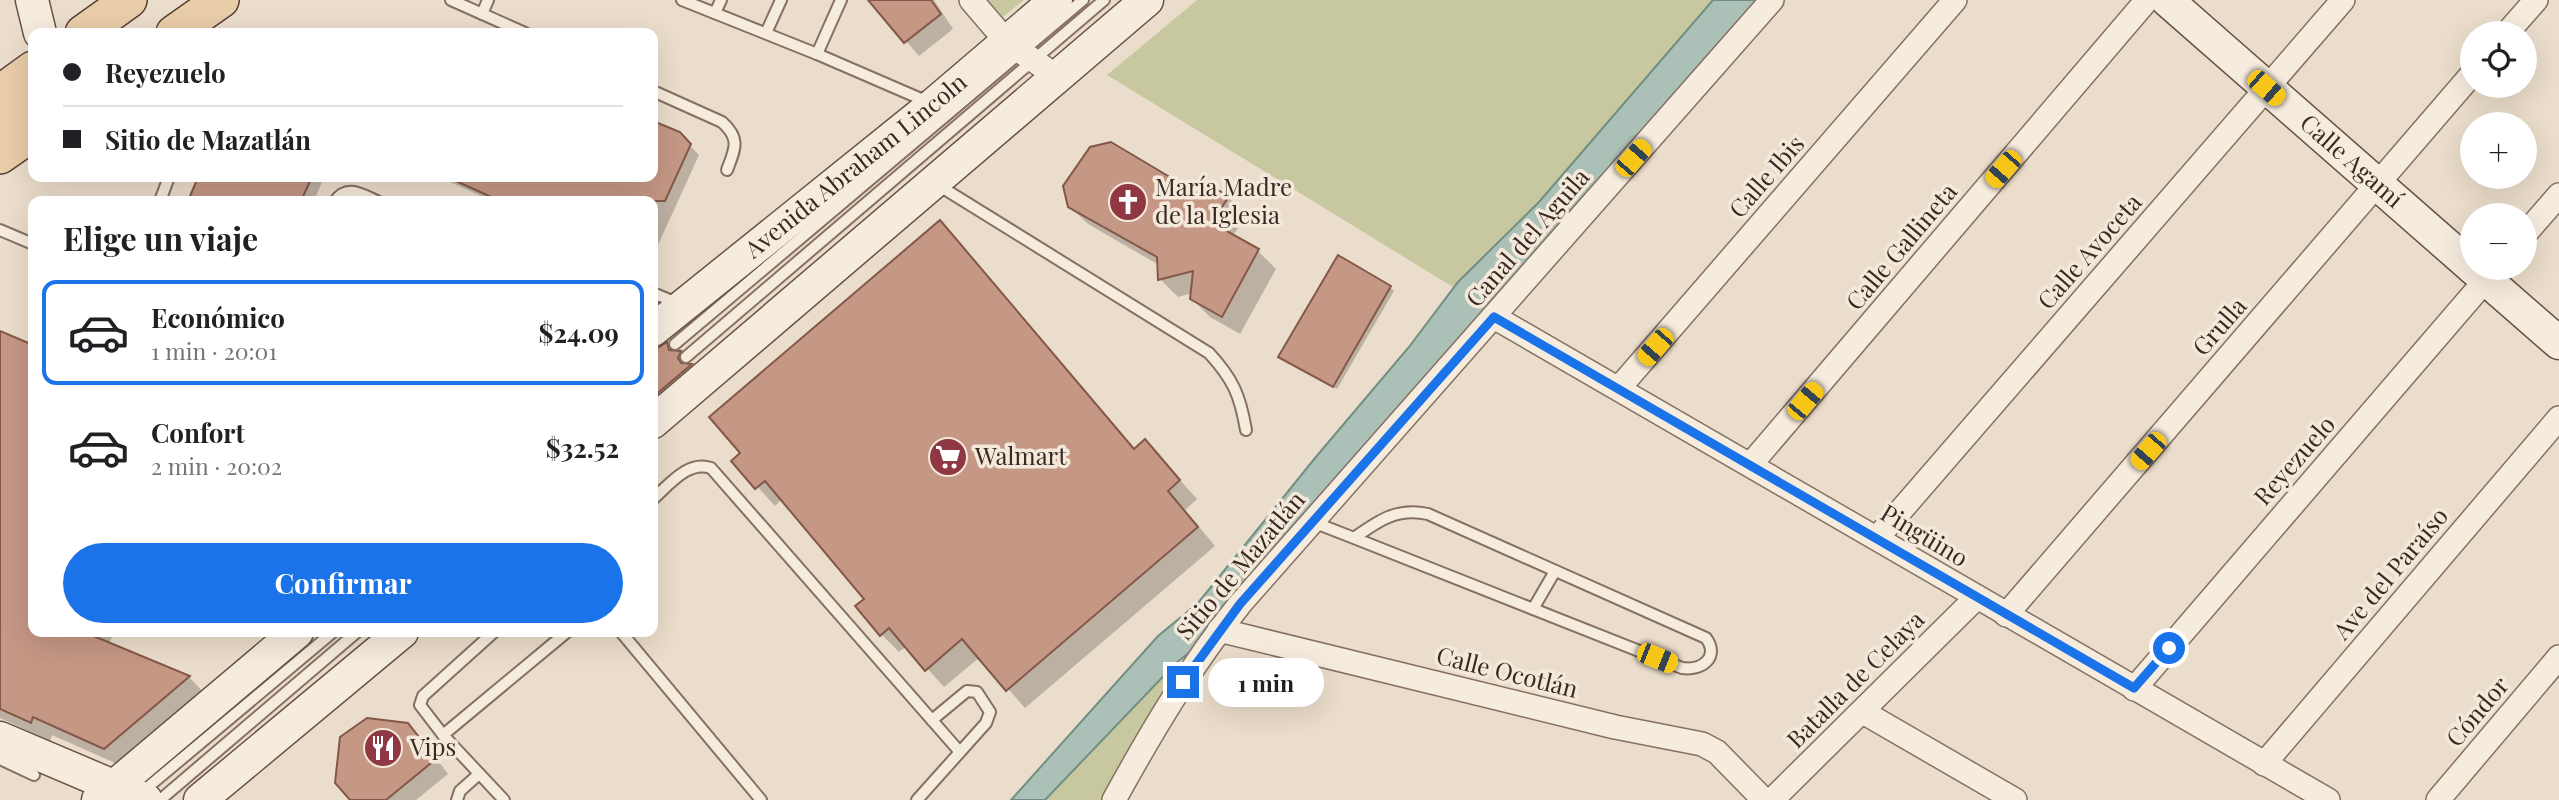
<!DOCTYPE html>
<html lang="es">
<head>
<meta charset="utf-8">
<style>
  :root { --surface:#fff; --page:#f2f2f2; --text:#202124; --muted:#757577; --line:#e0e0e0; --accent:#1a73e8 }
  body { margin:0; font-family:"Playfair Display",serif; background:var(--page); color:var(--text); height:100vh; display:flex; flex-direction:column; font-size:26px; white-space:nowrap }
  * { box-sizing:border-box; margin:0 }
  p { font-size:23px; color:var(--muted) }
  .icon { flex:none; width:38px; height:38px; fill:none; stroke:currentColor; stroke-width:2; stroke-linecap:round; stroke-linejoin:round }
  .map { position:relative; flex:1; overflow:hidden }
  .side { position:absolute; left:28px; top:196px; width:630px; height:441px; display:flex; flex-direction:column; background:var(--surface); border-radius:14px; box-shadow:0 7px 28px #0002 }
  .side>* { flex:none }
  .top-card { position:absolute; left:28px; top:28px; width:630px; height:154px; border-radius:14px; box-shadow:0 7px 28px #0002; display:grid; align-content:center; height:154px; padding:0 35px; background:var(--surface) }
  .buttons { position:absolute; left:2460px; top:21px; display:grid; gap:14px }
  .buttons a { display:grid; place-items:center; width:77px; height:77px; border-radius:50%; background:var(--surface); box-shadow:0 7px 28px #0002; font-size:35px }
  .end { position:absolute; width:32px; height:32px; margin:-16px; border:9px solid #1a73e8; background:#fff; box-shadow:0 0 0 4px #fff }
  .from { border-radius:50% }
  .bubble { position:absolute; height:49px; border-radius:24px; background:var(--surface); box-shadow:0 7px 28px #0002; font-size:23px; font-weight:700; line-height:49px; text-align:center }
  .car { position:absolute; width:21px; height:42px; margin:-21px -10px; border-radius:9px; box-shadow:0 0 5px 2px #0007; background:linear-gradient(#f5c518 24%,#345 0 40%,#f5c518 0 76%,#345 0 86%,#f5c518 0) }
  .top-card b { display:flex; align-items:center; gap:24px; height:66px; font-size:26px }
  .top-card b+b { border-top:2px solid var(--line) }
  .top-card i { width:18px; height:18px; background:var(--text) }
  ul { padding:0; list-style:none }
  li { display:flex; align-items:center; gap:21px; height:105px; margin:0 14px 10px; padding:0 21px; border:4px solid transparent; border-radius:14px }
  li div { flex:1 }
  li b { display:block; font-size:26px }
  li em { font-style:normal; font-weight:700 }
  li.on { border-color:var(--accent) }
  li>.icon { width:63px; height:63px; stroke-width:1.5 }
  h2 { padding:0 35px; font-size:32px; line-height:84px }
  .cta { display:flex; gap:14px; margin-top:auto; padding:14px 35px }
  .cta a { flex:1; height:80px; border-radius:42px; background:var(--accent); color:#fff; font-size:28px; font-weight:700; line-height:80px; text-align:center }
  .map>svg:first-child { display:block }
  .green { fill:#c8c8a0 }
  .water { fill:#abc0b7; stroke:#728e83; stroke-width:2 }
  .shadow { fill:#0003 }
  .building { fill:#c59785; stroke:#835849; stroke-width:2 }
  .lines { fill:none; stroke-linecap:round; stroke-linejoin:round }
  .lane-casing { stroke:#867061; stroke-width:14 }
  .street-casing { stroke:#867061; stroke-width:26 }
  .secondary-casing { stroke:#685144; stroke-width:35 }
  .primary-casing { stroke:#553f34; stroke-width:38 }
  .lane { stroke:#f6ecde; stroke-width:10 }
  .street { stroke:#f6ecde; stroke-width:23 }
  .secondary { stroke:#f6ecde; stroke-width:32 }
  .primary { stroke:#e9cca8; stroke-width:35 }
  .route { stroke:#1a73e8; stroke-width:9 }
  .labels { text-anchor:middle; stroke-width:7; stroke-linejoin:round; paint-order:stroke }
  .street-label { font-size:24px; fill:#382a23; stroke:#f3e8da }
  .poi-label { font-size:24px; fill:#382a23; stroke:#f3e8da; text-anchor:start }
</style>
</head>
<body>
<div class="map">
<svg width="2559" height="800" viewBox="0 0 2559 800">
  <rect width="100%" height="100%" fill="#ebddcb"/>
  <g class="green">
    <polygon points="988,0 1024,0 1003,17"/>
    <polygon points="1197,0 1713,0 1539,202 1453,287 1107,75"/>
    <polygon points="1176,663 1191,669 1114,800 1045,800"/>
  </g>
  <polygon class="water" points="1713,0 1772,0 1219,630 1176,663 1045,800 1011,800 1158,636 1198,603 1315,458 1409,347 1458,282 1539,202"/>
  <g class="shadow">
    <polygon points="871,0 934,0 953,29 919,56"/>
    <polygon points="653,123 679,134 699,155 653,256 653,201 492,201 439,177 653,177"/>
    <polygon points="200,177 324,177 314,201 190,201"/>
    <polygon points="1201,197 1228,197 1246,215 1233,236 1258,251 1276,269 1240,334 1210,317 1192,299 1192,293 1178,297 1160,279 1159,265 1088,224 1069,206"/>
    <polygon points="940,222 958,240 1135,450 1145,441 1197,499 1185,510 1215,546 1025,708 980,657 944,687 907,646 899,652 881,634 866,599 782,499 775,506 734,461"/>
    <polygon points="1390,287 1394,291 1337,389 1280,357"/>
    <polygon points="0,333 33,347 33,632 114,632 109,644 189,677 207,696 124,767 52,735 50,741 0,718"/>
    <polygon points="667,344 675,352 679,352 693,368 653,422 653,353"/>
    <polygon points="408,724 422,739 448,774 416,800 353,800"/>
  </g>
  <g class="building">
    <polygon points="868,0 931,0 941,14 904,43"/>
    <polygon points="653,121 680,132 691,144 665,201 500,201 447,177 653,177"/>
    <polygon points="1111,142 1200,195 1207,184 1229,196 1212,223 1259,249 1222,317 1190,299 1193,271 1158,280 1157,257 1068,207 1063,186 1090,147"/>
    <polygon points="198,177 312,177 301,201 188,201"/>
    <polygon points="940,220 1134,449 1145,439 1180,480 1168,491 1198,527 1006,691 962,639 925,671 889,628 880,636 855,606 864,599 765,481 755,489 731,461 740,453 709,417"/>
    <polygon points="1338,255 1391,286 1333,387 1278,357"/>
    <polygon points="0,331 33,345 33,632 84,632 190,676 104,749 33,717 31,723 0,709"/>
    <polygon points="667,342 669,350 681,351 678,358 681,363 692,364 653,397 653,351"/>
    <polygon points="367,718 408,723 436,759 386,800 350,800 335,783 340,737"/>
  </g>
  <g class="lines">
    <defs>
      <g id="lane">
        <polyline points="451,0 525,33"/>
        <polyline points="682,0 817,54 841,0"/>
        <polyline points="715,13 721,0"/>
        <polyline points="482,14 488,0"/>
        <polyline points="766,33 781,0"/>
        <polyline points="817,54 928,102"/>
        <path d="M653 91 722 122C741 139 735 149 727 170"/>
        <path d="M938 185 1209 353C1233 379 1240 395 1246 430"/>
        <polyline points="160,201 169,177"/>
        <path d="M335 201C347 184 361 194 377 201"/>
        <polyline points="0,230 33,244"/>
        <polyline points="653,293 679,304"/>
        <polyline points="675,344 1083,0"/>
        <polyline points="686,357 1104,0"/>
        <path d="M653 499C669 485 688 460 711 468L959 751"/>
        <path d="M1313 522 1354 538 1682 668C1702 671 1720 657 1706 638L1428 514C1397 507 1378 521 1354 538"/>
        <polyline points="1533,609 1555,571"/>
        <polyline points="494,632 423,696 420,705 443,735 504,800"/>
        <polyline points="621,632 761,800"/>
        <polyline points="443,735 567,632"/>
        <polyline points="0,759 34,775"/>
        <polyline points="142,792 333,632"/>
        <polyline points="160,800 357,632"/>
        <polyline points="457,800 460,791 479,774"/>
        <polyline points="917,800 986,723 990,712 977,692 967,691 932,720"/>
      </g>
      <g id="street">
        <polyline points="971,0 1007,42 1056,76"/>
        <polyline points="2507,33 2536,0"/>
        <polyline points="2525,234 2559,195"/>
        <polyline points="1494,317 2328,800"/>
        <polyline points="1619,388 1955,0"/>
        <polyline points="1751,464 2147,0"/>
        <polyline points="1877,538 2343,0"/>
        <polyline points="2006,615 2473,73"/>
        <polyline points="1219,630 1615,727 1702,744 1717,752 1764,800"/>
        <polyline points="2134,689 2496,268"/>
        <polyline points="1863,712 2015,800"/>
        <polyline points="2264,764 2559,418"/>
        <path d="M1114 800C1152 731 1191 665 1240 604L1772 0"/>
        <polyline points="1772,800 1977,597"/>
        <polyline points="2438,800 2559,657"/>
      </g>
      <g id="secondary">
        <polyline points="32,0 40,33"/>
        <path id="s1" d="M2167 0 2473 268"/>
        <polyline points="2473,268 2559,343"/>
        <path id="s2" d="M653 330 934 104 1056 0"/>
        <polyline points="653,422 1147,0"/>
        <polyline points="0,738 146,800"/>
        <polyline points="98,800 297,632"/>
        <polyline points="200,800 402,632"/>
      </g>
      <g id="primary">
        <polyline points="83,33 129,0"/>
        <polyline points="174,33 221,0"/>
        <polyline points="0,93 33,69"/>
        <polyline points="0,123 33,98"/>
        <polyline points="0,156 33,133"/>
      </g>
    </defs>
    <use href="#lane" class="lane-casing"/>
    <use href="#street" class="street-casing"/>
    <use href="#secondary" class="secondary-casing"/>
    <use href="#primary" class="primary-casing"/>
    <use href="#lane" class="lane"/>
    <use href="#street" class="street"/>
    <use href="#secondary" class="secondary"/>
    <use href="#primary" class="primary"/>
  </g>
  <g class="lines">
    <polyline class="route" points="1183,682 1240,604 1494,317 2134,688 2169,648"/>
  </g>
  <defs>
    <symbol id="church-disc" viewBox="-11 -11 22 22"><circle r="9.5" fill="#8f3743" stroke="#f3e8da"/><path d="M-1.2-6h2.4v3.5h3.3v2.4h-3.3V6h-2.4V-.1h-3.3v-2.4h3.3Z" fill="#fff"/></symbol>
    <symbol id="supermarket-disc" viewBox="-11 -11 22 22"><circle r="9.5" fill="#8f3743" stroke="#f3e8da"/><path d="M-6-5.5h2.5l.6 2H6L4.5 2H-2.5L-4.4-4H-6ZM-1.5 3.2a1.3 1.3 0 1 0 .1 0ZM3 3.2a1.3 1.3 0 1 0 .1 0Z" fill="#fff"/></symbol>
    <symbol id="restaurant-disc" viewBox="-11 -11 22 22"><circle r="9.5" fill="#8f3743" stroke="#f3e8da"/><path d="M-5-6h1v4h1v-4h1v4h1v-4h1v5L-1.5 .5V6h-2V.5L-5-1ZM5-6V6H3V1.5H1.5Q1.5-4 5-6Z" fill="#fff"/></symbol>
  </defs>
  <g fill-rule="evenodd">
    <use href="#church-disc" x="1106" y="180" width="44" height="44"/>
    <use href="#supermarket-disc" x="926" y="435" width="44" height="44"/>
    <use href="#restaurant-disc" x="361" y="726" width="44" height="44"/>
  </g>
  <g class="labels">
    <g class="street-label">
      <text dy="8" stroke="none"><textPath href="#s1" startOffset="245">Calle Agamí</textPath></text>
      <text dy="8" stroke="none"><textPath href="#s2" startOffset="261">Avenida Abraham Lincoln</textPath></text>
      <text transform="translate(1767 177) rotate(-49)" y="8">Calle Ibis</text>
      <text transform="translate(1528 238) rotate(-49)" y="8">Canal del Aguila</text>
      <text transform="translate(1902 247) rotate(-50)" y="8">Calle Gallineta</text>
      <text transform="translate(2090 252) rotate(-49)" y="8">Calle Avoceta</text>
      <text transform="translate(2220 327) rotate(-49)" y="8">Grulla</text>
      <text transform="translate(2295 461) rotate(-49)" y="8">Reyezuelo</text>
      <text transform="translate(1924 536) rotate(31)" y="8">Pingüino</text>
      <text transform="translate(1241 566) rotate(-50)" y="8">Sitio de Mazatlán</text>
      <text transform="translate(2391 574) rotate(-50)" y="8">Ave del Paraíso</text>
      <text transform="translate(1507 673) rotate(14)" y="8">Calle Ocotlán</text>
      <text transform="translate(1856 680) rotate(-45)" y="8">Batalla de Celaya</text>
      <text transform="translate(2478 712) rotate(-50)" y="8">Cóndor</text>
    </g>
    <g class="poi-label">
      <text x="1155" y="196">María Madre<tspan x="1155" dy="28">de la Iglesia</tspan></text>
      <text x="975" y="465">Walmart</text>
      <text x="410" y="756">Vips</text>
    </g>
  </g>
</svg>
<div class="buttons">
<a><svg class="icon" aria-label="locate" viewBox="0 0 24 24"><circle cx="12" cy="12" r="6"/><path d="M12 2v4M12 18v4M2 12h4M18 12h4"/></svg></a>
<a>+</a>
<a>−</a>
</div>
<i class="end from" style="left:2169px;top:648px"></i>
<i class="end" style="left:1183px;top:682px"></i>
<div class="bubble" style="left:1208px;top:658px;width:116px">1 min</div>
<i class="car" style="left:2266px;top:88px;rotate:131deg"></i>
<i class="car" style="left:1633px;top:158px;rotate:41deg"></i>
<i class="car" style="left:2003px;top:169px;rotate:221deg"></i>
<i class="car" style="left:1655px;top:347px;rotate:221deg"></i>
<i class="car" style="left:1805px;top:401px;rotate:40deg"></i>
<i class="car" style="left:2148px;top:451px;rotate:221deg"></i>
<i class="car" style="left:1657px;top:658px;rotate:112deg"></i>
<div class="top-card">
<b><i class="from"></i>Reyezuelo</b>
<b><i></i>Sitio de Mazatlán</b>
</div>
<section class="side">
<h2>Elige un viaje</h2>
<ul>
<li class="on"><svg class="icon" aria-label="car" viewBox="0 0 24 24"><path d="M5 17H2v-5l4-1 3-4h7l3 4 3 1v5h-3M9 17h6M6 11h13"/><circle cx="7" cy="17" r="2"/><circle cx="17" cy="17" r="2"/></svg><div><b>Económico</b><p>1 min · 20:01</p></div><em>$24.09</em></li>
<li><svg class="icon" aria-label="car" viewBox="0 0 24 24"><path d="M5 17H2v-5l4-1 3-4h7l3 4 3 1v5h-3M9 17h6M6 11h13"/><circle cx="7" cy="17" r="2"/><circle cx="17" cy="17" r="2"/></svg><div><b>Confort</b><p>2 min · 20:02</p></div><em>$32.52</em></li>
</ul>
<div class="cta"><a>Confirmar</a></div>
</section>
</div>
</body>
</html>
